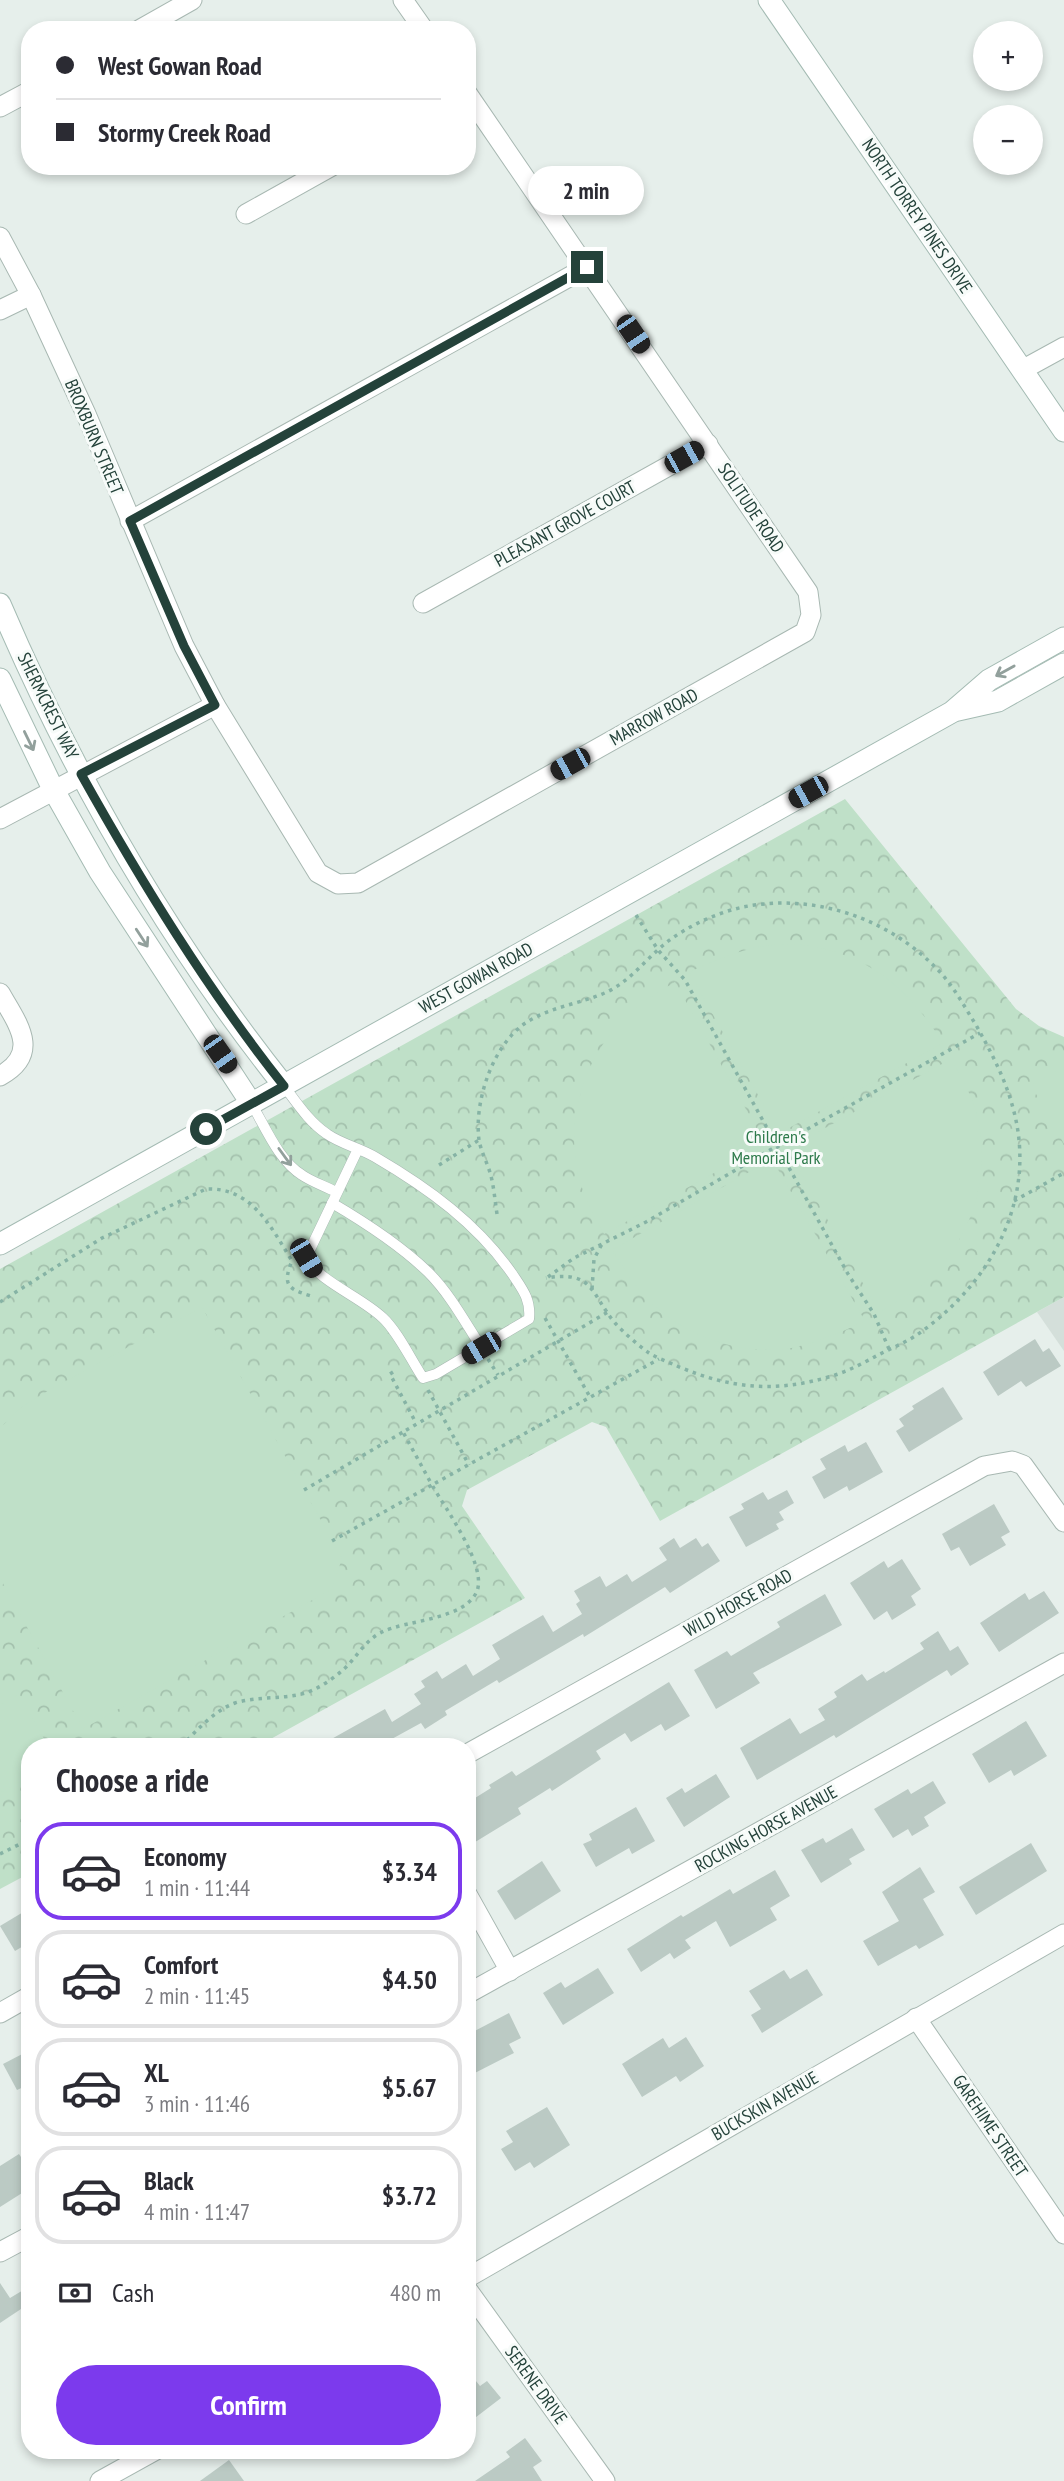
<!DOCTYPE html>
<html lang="en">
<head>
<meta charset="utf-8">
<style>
  :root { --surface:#fff; --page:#f2f2f3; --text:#2b2b33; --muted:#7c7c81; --line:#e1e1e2; --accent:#7c3aed }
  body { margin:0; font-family:"PT Sans Narrow",sans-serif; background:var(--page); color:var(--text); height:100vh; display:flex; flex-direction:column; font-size:26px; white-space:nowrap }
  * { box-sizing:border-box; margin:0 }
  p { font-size:23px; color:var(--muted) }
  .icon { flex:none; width:38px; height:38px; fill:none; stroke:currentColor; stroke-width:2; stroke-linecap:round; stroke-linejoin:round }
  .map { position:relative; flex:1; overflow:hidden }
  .panel { position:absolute; left:21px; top:1738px; width:455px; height:721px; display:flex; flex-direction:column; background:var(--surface); border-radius:28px; box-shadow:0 4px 10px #0003 }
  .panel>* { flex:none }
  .banner { position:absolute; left:21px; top:21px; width:455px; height:154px; border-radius:28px; box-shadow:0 4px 10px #0003; display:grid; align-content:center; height:154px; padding:0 35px; background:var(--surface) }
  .fabs { position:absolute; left:973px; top:21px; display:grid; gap:14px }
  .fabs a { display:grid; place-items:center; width:70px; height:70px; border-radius:50%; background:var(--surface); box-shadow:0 4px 10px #0003; font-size:35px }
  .end { position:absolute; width:32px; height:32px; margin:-16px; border:9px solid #24423a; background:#fff; box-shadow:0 0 0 4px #fff }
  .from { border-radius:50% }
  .bubble { position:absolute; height:49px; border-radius:24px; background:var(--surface); box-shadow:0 4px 10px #0003; font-size:23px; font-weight:800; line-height:49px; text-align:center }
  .car { position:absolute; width:21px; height:42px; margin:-21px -10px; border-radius:9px; box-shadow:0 0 5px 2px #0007; background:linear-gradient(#222 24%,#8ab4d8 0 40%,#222 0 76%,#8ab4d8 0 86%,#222 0) }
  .banner b { display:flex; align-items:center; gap:24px; height:66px; font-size:26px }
  .banner b+b { border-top:2px solid var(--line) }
  .banner i { width:18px; height:18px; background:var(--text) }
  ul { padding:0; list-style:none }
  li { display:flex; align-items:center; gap:21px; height:98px; margin:0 14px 10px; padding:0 21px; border:4px solid var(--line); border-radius:28px }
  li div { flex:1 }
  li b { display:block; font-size:26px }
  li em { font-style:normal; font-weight:800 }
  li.on { border-color:var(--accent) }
  li>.icon { width:63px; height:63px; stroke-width:1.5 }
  h2 { padding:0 35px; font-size:32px; line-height:84px }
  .pay { display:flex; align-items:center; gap:18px; height:77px; padding:0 35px; font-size:26px }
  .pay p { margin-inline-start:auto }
  .button { display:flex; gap:14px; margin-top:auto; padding:14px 35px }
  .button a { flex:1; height:80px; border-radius:42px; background:var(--accent); color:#fff; font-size:28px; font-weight:800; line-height:80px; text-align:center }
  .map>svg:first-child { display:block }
  .built { fill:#d4dfda }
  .park { fill:url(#park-crowns) }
  .garden { fill:#bfe0c8 }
  .building { fill:#bbcac4 }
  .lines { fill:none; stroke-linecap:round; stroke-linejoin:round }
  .lane-casing { stroke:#a8b8b2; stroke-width:11 }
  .street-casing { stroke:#a8b8b2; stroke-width:21 }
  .secondary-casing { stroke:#a4bbb3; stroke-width:23 }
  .path { stroke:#86b3a5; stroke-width:3.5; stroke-dasharray:3.5 5; stroke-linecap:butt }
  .lane { stroke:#fff; stroke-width:10 }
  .street { stroke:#fff; stroke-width:19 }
  .secondary { stroke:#fff; stroke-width:21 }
  .oneway { stroke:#92a09c }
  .route { stroke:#24423a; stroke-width:9 }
  .labels { text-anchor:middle; stroke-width:6; stroke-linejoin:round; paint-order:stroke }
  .street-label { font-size:18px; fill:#24423a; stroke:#f7fbf9 }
  .park-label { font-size:18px; fill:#2d7a4b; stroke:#f7fbf9 }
</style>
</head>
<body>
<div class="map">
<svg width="1064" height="2481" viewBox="0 0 1064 2481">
  <defs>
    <pattern id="park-crowns" width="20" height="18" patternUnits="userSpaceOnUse" patternTransform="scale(1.75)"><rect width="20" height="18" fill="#bfe0c8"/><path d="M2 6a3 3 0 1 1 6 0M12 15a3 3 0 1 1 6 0" fill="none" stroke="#a4c1ad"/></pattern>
  </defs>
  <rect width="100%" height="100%" fill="#e6efeb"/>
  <polygon class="built" points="1064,1297 1064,1351 1037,1312"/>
  <polygon class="park" points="845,799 1016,1009 1039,1026 1064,1037 1064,1297 660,1521 606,1427 592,1422 467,1490 462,1506 525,1598 258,1746 30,1746 30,1873 0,1889 0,1269"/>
  <g class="garden">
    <path d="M794 944C865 951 906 985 943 1043L789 1128 776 1127 689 972C725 956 755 943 794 944Z"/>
    <path d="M675 982 762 1138 759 1148 604 1234C594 1215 583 1196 578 1174 565 1117 586 1051 631 1012 644 1000 660 991 675 982Z"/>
    <path d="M951 1059C959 1073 967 1087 973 1102 996 1168 974 1242 920 1286 908 1296 893 1304 879 1312L792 1156 796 1144Z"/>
    <polygon points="1064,1067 1064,1144 1031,1085"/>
    <path d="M772 1159 865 1321C839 1333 813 1345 784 1349 733 1355 676 1332 643 1294 631 1280 621 1265 612 1250Z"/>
    <polygon points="202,1307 342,1558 332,1589 83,1729 0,1578 0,1428 23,1406 51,1389"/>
    <polygon points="19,1694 48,1746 30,1746 30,1776 0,1793 0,1705"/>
  </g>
  <g class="building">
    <polygon points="1035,1339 1043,1352 1049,1348 1061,1366 1026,1387 1021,1381 998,1396 983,1372"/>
    <polygon points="943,1387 963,1419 909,1452 896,1431 904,1426 899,1419 914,1409 912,1406"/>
    <polygon points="866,1442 883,1472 849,1491 847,1486 824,1499 812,1477 826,1469 820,1459 845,1445 848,1452"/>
    <polygon points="787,1490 794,1503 779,1512 784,1520 776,1524 779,1529 746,1547 729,1517 744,1509 741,1504 763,1492 768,1500"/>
    <polygon points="994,1504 1010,1532 1001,1537 1006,1545 970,1566 959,1547 951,1551 942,1534"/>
    <polygon points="674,1538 680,1548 696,1538 702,1547 708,1543 720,1561 670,1593 665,1587 584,1637 583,1634 499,1683 497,1680 445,1711 447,1715 425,1729 421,1723 379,1746 319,1746 385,1709 392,1722 421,1704 414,1694 425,1687 421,1681 437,1671 442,1679 466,1664 473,1676 500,1659 492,1645 543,1615 553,1632 582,1614 576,1604 580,1601 574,1591 600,1576 606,1587 627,1574 632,1582 667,1560 659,1548"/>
    <polygon points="902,1559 921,1589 911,1596 916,1605 892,1620 887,1611 874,1620 850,1583 884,1561 888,1568"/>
    <polygon points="1044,1591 1059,1613 999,1652 980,1623 1025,1593 1029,1600"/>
    <polygon points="825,1594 842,1625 753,1673 760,1683 716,1709 694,1670 727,1651 731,1656 780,1627 777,1622"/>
    <polygon points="938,1631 950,1651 958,1646 969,1664 951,1676 947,1670 836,1738 834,1735 757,1780 740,1748 790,1718 800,1734 825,1720 818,1709 837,1697 834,1692 862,1674 867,1681 884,1671 885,1673 924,1649 920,1643"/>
    <polygon points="669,1682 690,1716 665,1731 661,1724 631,1742 625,1733 596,1751 601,1759 552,1791 550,1788 518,1808 521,1814 467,1847 467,1803 491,1788 489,1785 512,1771 516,1776"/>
    <polygon points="1026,1721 1047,1756 1014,1776 1011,1770 989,1783 972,1754"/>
    <polygon points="716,1774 730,1797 684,1827 666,1798 682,1788 685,1793"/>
    <polygon points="933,1781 946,1803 924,1817 929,1826 912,1836 908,1829 893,1838 874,1809 908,1789 911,1794"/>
    <polygon points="636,1807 655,1841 632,1854 629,1848 596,1867 583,1844 592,1840 589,1834"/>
    <polygon points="852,1828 865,1850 849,1859 852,1864 821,1883 801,1850 823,1838 826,1843"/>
    <polygon points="1031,1843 1047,1871 976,1915 959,1887"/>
    <polygon points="542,1861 561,1891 515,1920 497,1891"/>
    <polygon points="920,1867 935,1892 923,1899 944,1935 919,1949 916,1945 878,1966 863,1941 899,1921 882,1892"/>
    <polygon points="775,1870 790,1896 770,1908 777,1920 730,1947 716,1921 685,1940 691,1948 674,1959 670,1953 641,1972 627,1949 681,1915 683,1917 730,1889 733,1894"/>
    <polygon points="30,1908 30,1942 15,1951 0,1926"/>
    <polygon points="598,1968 614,1993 563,2025 543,1993 561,1982 565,1988"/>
    <polygon points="807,1969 823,1995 762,2033 751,2015 761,2009 749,1991 784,1970 790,1979"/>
    <polygon points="509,2013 521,2038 509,2044 514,2053 467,2077 467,2035"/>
    <polygon points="686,2037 704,2066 680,2082 676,2076 642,2097 622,2064 663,2038 669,2048"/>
    <polygon points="30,2050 30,2084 17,2090 3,2064"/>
    <polygon points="547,2107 570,2145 534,2168 530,2162 515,2171 501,2149 513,2142 506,2131"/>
    <polygon points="19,2154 30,2171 30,2188 0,2207 0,2166"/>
    <polygon points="0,2283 10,2298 30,2286 30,2303 0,2323"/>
    <polygon points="467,2370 480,2386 487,2381 501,2398 467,2424"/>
    <polygon points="525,2438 542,2461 533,2467 542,2481 475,2481 510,2457 506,2452"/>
    <polygon points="229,2460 244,2481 200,2481"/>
  </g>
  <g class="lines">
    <defs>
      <g id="lane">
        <path d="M284 1086C297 1103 309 1122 327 1134 341 1144 360 1148 375 1157 428 1188 478 1224 513 1275 523 1290 531 1300 529 1319L436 1374 423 1378C411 1360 398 1332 383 1318 361 1297 320 1282 306 1258L358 1149"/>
        <path d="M251 1103C265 1126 278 1160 302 1175 312 1182 325 1186 336 1192"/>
        <path d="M332 1203C366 1223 400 1245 428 1272 450 1294 465 1322 481 1347"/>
      </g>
      <g id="street">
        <polyline points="403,0 424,30"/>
        <polyline points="139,30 192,0"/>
        <polyline points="0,107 30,91"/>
        <polyline points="246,214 332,166"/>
        <polyline points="0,237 31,295 86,414 184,646 215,705 318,873 338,884 358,883 805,632 811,615 808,592 467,93"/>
        <polyline points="0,310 31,295"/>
        <polyline points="1022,370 1064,347"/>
        <polyline points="130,521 587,267"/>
        <polyline points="423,603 708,444"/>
        <polyline points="0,819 215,705"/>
        <path d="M0 993C17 1023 42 1053 0 1076"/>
        <polyline points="467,1754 984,1466 1012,1461 1023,1465 1064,1522"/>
        <polyline points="467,1894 510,1971"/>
        <polyline points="467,1994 1064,1663"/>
        <polyline points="0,2013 30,1996"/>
        <polyline points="916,2018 1064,2234"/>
        <polyline points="0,2252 30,2236"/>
        <polyline points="467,2278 1064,1934"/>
        <polyline points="467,2289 605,2481"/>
        <polyline points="100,2481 156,2450"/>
      </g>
      <g id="secondary">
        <polyline points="769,0 1064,431"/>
        <path d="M0 604C73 775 168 940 284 1086"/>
        <polyline points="0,679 53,789 100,872 251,1103"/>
        <polyline points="958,710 998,701 1064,664"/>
        <polyline points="0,1244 952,712 989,680 1064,638"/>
      </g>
    </defs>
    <use href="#lane" class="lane-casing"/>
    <use href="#street" class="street-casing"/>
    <use href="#secondary" class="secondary-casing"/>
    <g class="path">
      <polyline points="636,915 658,950 685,980 777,1146 980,1033"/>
      <polyline points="439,1165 479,1140"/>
      <polyline points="1014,1201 1064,1173"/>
      <path d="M497 1214C495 1201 494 1188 491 1176 488 1164 481 1152 479 1140 474 1102 492 1047 524 1024 550 1006 582 1004 609 991 632 979 647 958 667 942 688 926 716 913 743 907 813 893 887 917 937 969 953 985 964 1006 976 1025 991 1052 1005 1078 1013 1108 1038 1198 992 1281 921 1332 909 1341 894 1347 880 1354 865 1362 849 1371 832 1376 776 1393 731 1389 677 1366 668 1362 657 1358 649 1353 638 1345 624 1333 615 1323 590 1293 594 1270 546 1278"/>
      <polyline points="548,1277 574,1258 646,1222 777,1146 848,1274 874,1314 889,1349"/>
      <polyline points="592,1289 594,1259 602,1244"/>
      <path d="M0 1302 102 1238 206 1189C252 1187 271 1227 292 1261 282 1285 288 1289 311 1296"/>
      <polyline points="545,1318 590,1397"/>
      <polyline points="488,1359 498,1375"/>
      <polyline points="393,1372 390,1374 416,1423"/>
      <polyline points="428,1390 469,1465"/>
      <polyline points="304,1490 403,1432"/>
      <polyline points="332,1541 432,1485 403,1432 608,1312"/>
      <path d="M181 1746C197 1731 213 1711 235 1703 260 1695 288 1701 313 1690 324 1685 335 1677 344 1669 357 1657 365 1640 382 1632 406 1620 465 1620 477 1591 487 1565 445 1508 432 1485L659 1359"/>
      <polyline points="0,1854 30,1839"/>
    </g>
    <use href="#lane" class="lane"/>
    <use href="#street" class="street"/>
    <use href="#secondary" class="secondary"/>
  </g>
  <defs><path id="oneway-shaft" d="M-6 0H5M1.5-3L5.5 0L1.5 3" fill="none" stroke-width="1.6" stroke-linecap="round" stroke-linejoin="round" transform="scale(1.75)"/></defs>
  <g class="oneway">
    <use href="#oneway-shaft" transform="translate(1005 671) rotate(151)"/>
    <use href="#oneway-shaft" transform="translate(29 741) rotate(64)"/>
    <use href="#oneway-shaft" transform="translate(142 938) rotate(57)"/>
    <use href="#oneway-shaft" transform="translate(285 1157) rotate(54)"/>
  </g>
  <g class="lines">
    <path class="route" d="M206 1129 284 1086C207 989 142 883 81 774L215 705 184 646 130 521 587 267"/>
  </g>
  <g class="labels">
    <g class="street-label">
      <text transform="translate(917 216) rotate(56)" y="6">NORTH TORREY PINES DRIVE</text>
      <text transform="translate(94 437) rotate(67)" y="6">BROXBURN STREET</text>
      <text transform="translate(751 508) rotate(56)" y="6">SOLITUDE ROAD</text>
      <text transform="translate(565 524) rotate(-29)" y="6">PLEASANT GROVE COURT</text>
      <text transform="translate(48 706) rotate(64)" y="6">SHERMCREST WAY</text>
      <text transform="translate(654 717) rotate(-29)" y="6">MARROW ROAD</text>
      <text transform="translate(476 978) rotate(-29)" y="6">WEST GOWAN ROAD</text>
      <text transform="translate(738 1603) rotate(-29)" y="6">WILD HORSE ROAD</text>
      <text transform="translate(766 1829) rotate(-29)" y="6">ROCKING HORSE AVENUE</text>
      <text transform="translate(765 2106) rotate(-30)" y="6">BUCKSKIN AVENUE</text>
      <text transform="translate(990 2126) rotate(56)" y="6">GAREHIME STREET</text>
      <text transform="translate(536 2385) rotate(54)" y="6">SERENE DRIVE</text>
    </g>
    <g class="park-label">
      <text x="776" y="1143">Children's<tspan x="776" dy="21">Memorial Park</tspan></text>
    </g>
  </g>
</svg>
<div class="fabs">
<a>+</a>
<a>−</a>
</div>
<i class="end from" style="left:206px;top:1129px"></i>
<i class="end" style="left:587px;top:267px"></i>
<div class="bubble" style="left:528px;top:166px;width:116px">2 min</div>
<i class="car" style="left:633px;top:334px;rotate:146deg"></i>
<i class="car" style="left:684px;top:457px;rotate:61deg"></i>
<i class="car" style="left:570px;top:764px;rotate:241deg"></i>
<i class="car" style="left:808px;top:792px;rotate:241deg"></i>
<i class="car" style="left:220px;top:1054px;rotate:145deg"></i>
<i class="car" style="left:306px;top:1258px;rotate:149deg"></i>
<i class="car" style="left:481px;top:1348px;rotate:240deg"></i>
<div class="banner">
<b><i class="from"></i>West Gowan Road</b>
<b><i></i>Stormy Creek Road</b>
</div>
<section class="panel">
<h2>Choose a ride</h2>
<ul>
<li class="on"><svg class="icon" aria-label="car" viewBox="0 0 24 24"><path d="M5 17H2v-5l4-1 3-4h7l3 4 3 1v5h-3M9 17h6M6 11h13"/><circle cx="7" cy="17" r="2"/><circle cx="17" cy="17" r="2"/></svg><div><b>Economy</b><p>1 min · 11:44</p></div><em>$3.34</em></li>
<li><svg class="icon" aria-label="car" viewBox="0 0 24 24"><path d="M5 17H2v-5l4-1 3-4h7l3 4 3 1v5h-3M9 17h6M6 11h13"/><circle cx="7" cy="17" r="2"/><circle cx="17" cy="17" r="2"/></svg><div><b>Comfort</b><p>2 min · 11:45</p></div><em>$4.50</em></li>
<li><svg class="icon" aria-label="car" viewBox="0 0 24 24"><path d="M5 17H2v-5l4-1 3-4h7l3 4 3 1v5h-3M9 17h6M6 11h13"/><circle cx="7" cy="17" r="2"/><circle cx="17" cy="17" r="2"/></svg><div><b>XL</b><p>3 min · 11:46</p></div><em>$5.67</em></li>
<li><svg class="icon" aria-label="car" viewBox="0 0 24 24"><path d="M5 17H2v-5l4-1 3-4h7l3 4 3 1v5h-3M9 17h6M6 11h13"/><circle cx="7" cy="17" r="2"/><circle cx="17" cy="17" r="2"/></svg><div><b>Black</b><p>4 min · 11:47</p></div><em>$3.72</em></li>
</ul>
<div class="pay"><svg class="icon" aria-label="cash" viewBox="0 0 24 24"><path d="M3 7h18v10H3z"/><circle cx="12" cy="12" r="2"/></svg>Cash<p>480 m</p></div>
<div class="button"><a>Confirm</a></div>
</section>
</div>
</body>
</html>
